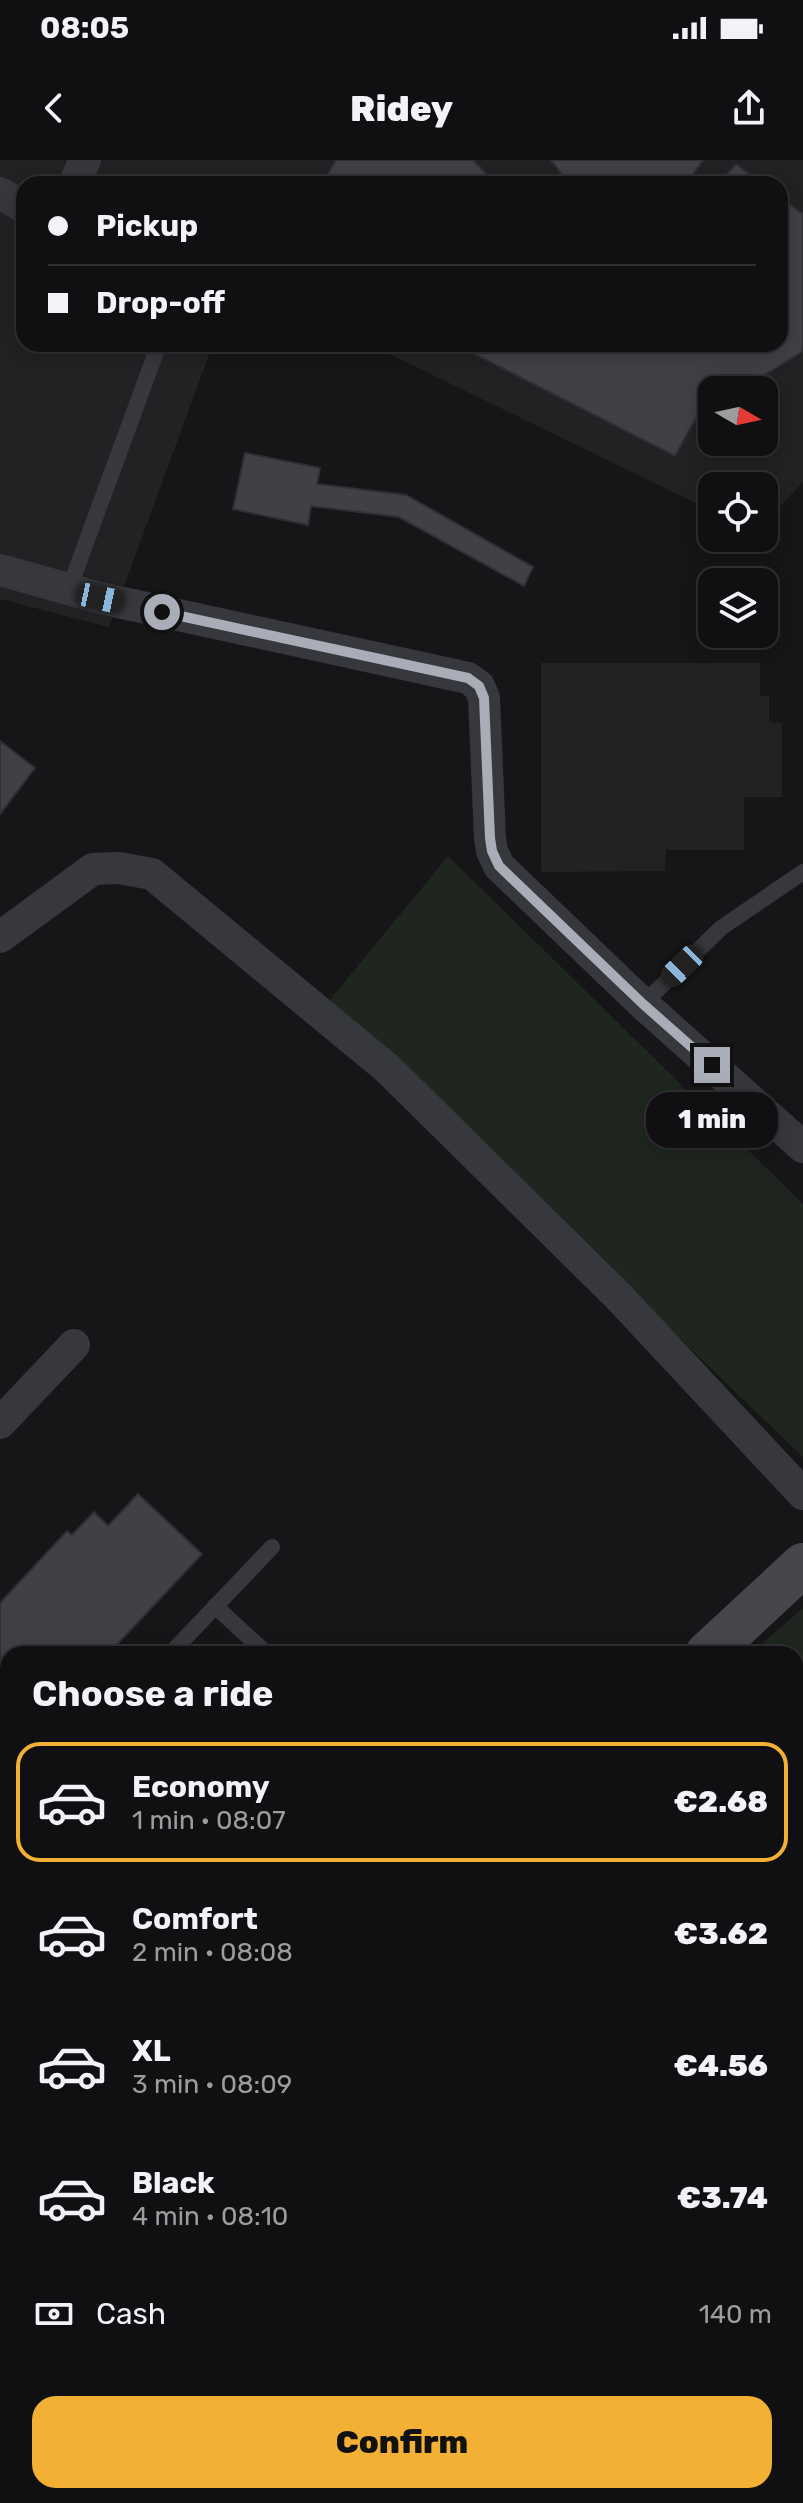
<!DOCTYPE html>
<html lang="en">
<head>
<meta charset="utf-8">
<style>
  :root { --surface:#101012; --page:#19191b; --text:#f1f3f6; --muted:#9c9d9f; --line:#303032; --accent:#f2b134 }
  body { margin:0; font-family:Rubik,sans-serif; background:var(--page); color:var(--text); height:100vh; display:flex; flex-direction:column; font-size:30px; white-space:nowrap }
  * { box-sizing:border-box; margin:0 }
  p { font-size:26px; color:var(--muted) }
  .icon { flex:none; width:44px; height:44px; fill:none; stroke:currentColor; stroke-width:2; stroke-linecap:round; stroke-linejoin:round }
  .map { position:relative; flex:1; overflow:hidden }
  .side { position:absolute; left:0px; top:1486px; width:804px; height:858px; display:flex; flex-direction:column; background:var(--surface); border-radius:24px 24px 0 0; box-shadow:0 4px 20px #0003,0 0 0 2px var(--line) }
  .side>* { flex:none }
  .hud { position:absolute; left:16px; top:16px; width:772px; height:176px; border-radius:24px; box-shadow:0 4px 20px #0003,0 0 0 2px var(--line); display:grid; align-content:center; height:176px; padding:0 32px; background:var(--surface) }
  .needle { width:52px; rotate:99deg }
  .tools { position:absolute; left:698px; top:216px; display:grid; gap:16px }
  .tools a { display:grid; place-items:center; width:80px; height:80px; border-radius:16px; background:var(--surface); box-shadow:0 4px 20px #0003,0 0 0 2px var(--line); font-size:40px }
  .end { position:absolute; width:36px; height:36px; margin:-18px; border:10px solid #a8adb8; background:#111; box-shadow:0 0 0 4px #111 }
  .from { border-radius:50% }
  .bubble { position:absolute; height:56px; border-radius:24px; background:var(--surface); box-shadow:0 4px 20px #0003,0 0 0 2px var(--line); font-size:26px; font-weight:800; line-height:56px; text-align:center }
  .car { position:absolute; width:24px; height:48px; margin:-24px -12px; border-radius:10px; box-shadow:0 0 6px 2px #0007; background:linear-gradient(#222 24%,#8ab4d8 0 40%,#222 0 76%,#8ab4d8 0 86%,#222 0) }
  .hud b { display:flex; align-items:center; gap:28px; height:76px; font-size:30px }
  .hud b+b { border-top:2px solid var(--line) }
  .hud i { width:20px; height:20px; background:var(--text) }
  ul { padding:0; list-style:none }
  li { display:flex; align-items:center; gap:24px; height:120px; margin:0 16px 12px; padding:0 16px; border:4px solid transparent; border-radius:24px }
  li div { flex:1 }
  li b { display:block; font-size:30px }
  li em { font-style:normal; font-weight:800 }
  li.selected { border-color:var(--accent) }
  li>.icon { width:72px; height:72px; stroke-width:1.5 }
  h2 { padding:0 32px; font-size:36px; line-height:96px }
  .pay { display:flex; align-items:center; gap:20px; height:88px; padding:0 32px; font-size:30px }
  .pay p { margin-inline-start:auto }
  .cta { display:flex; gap:16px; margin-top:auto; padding:16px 32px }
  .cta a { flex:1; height:92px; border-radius:24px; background:var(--accent); color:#111; font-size:32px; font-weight:800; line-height:92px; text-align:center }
  .status { display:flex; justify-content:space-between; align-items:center; height:56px; padding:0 40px; background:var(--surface); direction:ltr }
  .status svg { height:22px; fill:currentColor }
  header { display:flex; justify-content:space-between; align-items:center; height:104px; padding:0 32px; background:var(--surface); font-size:36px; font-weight:800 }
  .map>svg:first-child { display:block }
  .built { fill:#222225; fill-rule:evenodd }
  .green { fill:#1e261f }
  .building { fill:#404145; stroke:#303034; stroke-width:2 }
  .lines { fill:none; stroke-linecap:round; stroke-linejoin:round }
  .service { stroke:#37383d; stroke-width:16 }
  .minor { stroke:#37383d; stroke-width:32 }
  .secondary { stroke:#45474d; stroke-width:44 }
  .route { stroke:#a8adb8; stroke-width:10 }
</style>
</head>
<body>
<div class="status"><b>08:05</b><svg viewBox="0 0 49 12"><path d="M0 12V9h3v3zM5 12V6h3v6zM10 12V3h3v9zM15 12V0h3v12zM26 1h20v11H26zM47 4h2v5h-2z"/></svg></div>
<header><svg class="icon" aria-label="back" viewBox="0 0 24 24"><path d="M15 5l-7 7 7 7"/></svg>Ridey<svg class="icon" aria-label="share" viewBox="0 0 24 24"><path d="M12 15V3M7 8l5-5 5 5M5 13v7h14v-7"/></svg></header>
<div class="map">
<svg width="803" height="2343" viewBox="0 0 803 2343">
  <rect width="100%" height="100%" fill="#161618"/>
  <g class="built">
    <path d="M0 0H803V322L764 363V326H712V351L369 184H780V24H24V184H213L109 467 0 439ZM712 230H764V282H712Z"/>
    <polygon points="541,503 760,503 760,536 769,536 769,562 782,563 782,637 744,637 744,690 666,690 665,711 541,712"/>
    <polygon points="796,1926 803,1928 803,2343 561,2343 554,2336 796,2336"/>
    <polygon points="8,2313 8,2336 428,2336 436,2343 0,2343 0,2321"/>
  </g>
  <g class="green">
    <polygon points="448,696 803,1044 803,1297 329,841"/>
    <polygon points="803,1448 803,1548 796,1554 796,1494 750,1494"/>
    <polygon points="803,1634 803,1892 796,1890 796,1640"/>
  </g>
  <g class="building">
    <polygon points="336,0 473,0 496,24 322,24"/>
    <polygon points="551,0 703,0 691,17 698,24 569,24"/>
    <polygon points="736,4 763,24 718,24"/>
    <polygon points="780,37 803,54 803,191 741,230 712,230 712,235 708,236 675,296 455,184 780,184"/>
    <polygon points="245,293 320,308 317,324 406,335 533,407 524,426 399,357 311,346 308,365 233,349"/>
    <polygon points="0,581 35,608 0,654"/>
    <polygon points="138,1334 202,1394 108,1494 8,1494 8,1601 0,1610 0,1443 67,1371 72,1375 94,1352 108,1366"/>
  </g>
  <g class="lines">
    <g class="service">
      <polyline points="69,429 159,184"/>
      <polyline points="643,844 721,768 803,712"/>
      <polyline points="215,1446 267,1494"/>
      <polyline points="170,1494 272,1387"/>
      <polyline points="796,1592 803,1585"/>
      <polyline points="0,1675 8,1666"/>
      <polyline points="796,1907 803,1909"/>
    </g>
    <g class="minor">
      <polyline points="74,24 85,0"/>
      <polyline points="0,33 24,47"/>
      <polyline points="0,410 100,438 468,518 479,526 484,538 490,678 492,691 499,706 643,844 803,987"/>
      <polyline points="0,777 93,709 119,708 152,714 388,909 619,1137 803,1334"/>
      <polyline points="0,1263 74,1185"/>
      <polyline points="0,1872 8,1879"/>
      <polyline points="478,2336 485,2343"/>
    </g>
    <g class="secondary">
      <polyline points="707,1494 803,1405"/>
      <polyline points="0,2287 8,2278"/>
    </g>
  </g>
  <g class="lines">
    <polyline class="route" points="162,452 468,518 479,526 484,538 490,678 492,691 499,706 643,844 712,905"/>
  </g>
</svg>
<div class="tools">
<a><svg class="needle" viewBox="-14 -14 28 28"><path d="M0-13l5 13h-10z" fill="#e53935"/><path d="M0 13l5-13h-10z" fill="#9c9d9f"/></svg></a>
<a><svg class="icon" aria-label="locate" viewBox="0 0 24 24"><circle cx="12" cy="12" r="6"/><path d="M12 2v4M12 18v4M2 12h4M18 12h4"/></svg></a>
<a><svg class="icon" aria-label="layers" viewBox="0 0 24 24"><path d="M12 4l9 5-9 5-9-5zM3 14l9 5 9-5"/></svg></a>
</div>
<i class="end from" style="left:162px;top:452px"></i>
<i class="end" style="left:712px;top:905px"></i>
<div class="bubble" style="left:646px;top:932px;width:132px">1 min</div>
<i class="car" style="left:100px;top:438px;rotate:102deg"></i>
<i class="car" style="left:682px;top:806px;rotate:226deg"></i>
<div class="hud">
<b><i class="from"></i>Pickup</b>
<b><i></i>Drop-off</b>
</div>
<section class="side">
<h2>Choose a ride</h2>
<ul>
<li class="selected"><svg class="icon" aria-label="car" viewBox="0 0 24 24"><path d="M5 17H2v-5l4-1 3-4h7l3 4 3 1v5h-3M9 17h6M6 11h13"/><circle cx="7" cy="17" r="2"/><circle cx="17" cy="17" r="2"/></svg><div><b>Economy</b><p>1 min · 08:07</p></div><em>€2.68</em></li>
<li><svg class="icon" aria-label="car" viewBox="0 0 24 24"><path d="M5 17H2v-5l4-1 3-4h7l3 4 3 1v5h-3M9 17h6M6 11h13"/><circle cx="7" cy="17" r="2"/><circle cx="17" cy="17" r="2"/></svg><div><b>Comfort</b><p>2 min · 08:08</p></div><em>€3.62</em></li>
<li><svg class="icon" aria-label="car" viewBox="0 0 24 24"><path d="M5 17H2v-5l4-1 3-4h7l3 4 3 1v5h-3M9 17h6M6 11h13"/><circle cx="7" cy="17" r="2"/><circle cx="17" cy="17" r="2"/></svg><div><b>XL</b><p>3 min · 08:09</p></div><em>€4.56</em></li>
<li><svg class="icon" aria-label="car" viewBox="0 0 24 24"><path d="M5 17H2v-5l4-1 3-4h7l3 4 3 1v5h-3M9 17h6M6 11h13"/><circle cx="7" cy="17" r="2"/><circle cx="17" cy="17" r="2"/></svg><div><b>Black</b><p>4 min · 08:10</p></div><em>€3.74</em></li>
</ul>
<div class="pay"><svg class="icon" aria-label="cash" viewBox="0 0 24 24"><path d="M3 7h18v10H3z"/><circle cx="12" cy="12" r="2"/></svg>Cash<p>140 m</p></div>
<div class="cta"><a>Confirm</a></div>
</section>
</div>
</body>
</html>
